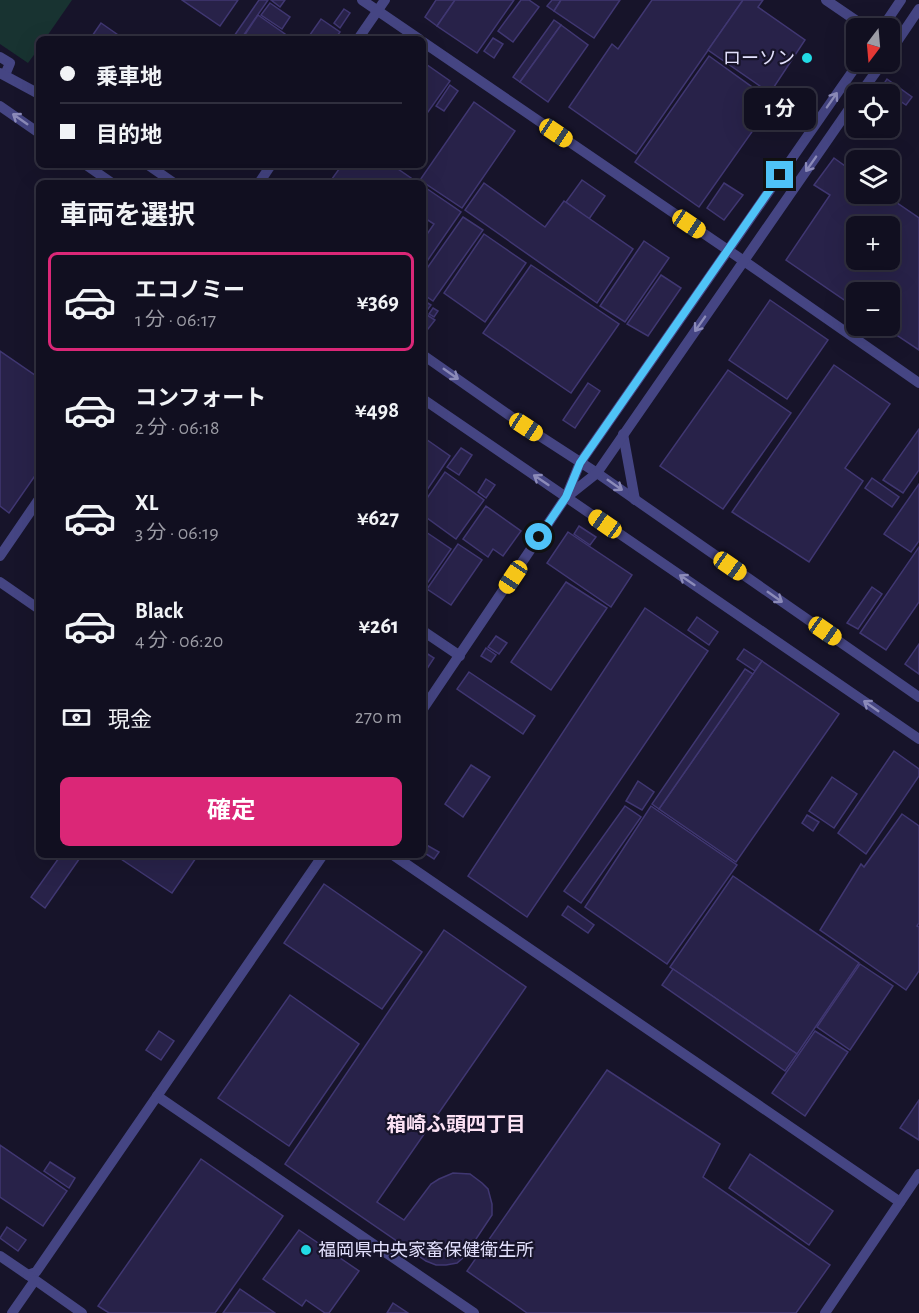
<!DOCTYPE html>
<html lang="ja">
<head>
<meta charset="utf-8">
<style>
  :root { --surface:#110f20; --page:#1a1829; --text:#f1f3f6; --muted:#9c9ca5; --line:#302f3e; --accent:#db2777 }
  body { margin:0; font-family:"Alegreya Sans","Noto Sans JP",sans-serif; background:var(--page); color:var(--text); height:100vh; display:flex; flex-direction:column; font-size:22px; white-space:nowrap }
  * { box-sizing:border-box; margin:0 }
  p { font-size:20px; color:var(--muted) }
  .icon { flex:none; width:33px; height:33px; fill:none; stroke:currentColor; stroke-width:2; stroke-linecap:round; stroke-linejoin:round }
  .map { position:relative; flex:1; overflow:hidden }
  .sheet { position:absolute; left:36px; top:180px; width:390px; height:678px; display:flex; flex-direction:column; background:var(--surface); border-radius:9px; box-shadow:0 6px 24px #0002,0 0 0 2px var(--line) }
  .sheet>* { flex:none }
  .banner { position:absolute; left:36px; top:36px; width:390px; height:132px; border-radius:9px; box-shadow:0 6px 24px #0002,0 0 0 2px var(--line); display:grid; align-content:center; height:132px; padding:0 24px; background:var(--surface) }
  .needle { width:39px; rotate:196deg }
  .tools { position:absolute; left:846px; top:18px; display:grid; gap:12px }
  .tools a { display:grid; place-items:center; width:54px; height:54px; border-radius:9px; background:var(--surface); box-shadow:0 6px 24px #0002,0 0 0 2px var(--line); font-size:30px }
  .end { position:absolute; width:27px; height:27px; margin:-14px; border:8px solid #4fc3f7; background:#111; box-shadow:0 0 0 3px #111 }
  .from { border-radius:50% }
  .bubble { position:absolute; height:42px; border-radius:9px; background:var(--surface); box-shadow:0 6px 24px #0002,0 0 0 2px var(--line); font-size:20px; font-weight:700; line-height:42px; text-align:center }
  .car { position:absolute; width:18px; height:36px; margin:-18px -9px; border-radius:8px; box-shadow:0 0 4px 2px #0007; background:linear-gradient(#f5c518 24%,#345 0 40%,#f5c518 0 76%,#345 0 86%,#f5c518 0) }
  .banner b { display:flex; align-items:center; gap:21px; height:57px; font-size:22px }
  .banner b+b { border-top:2px solid var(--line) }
  .banner i { width:15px; height:15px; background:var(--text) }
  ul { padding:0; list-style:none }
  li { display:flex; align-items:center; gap:18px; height:99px; margin:0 12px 9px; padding:0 12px; border:3px solid transparent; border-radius:9px }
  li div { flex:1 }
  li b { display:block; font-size:22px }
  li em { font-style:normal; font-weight:700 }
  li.active { border-color:var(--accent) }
  li>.icon { width:54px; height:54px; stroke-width:1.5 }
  h2 { padding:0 24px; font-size:27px; line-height:72px }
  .pay { display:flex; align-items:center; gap:15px; height:66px; padding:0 24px; font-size:22px }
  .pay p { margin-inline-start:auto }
  .primary-button { display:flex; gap:12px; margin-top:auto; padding:12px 24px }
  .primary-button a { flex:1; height:69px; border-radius:9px; background:var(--accent); color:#fff; font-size:24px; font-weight:700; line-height:69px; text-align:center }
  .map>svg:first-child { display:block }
  .green { fill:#183331 }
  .building { fill:#282249; stroke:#403772; stroke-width:1.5; fill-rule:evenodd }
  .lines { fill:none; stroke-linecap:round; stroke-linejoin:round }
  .minor { stroke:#454583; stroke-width:10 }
  .oneway { stroke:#8c8bb9 }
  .route { stroke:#4fc3f7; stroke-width:8 }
  .poi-dot { fill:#22dbe6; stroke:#17142a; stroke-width:2 }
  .labels { text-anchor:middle; stroke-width:4.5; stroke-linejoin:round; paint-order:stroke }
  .poi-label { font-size:18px; fill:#e2e0fc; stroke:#17142a; text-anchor:end }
  .neighbourhood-label { font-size:20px; font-weight:bold; fill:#fce2f4; stroke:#17142a }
</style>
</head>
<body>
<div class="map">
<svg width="919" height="1313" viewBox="0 0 919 1313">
  <rect width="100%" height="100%" fill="#17142a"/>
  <polygon class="green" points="0,0 72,0 45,39 39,39 39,48 28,63 0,44"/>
  <g class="building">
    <polygon points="182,0 238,0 220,26"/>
    <polygon points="259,0 268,0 241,39 232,39"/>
    <polygon points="271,0 285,0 280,7"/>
    <polygon points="436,0 455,0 437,26 425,17"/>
    <polygon points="455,0 514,0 477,53 437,26"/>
    <polygon points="521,0 529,0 539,7 513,42 498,31"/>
    <polygon points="552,0 561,0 554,11 547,6"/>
    <polygon points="561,0 620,0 594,38 554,11"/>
    <polygon points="652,0 743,0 636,154 569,107 612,44 618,49"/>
    <polygon points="743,0 763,0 758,7 805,40 770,93 708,50"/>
    <polygon points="270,3 290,17 282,29 261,15"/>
    <polygon points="344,9 350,13 340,28 334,23"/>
    <polygon points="258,15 285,34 282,39 242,39"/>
    <polygon points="321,19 340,32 335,39 307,39"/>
    <polygon points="554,20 561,25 520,82 513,77"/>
    <polygon points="101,23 121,37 120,39 90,39"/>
    <polygon points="561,25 588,45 548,102 520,82"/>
    <polygon points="493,38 503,44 494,58 484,51"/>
    <polygon points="709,56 773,102 699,207 635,162"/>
    <polygon points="423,62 450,81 423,119"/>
    <polygon points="887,79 912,97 906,105 881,88"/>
    <polygon points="450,85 458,91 444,111 436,106"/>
    <polygon points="474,102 515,131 462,208 420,180"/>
    <path d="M834 158 856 174V194H884L919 218V350L883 326H890V292H856V308L786 260 830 195 814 185ZM856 226H890V260H856Z"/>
    <polygon points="342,165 392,165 411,178 408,183 329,183"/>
    <polygon points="582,180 605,196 589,219 566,202"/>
    <polygon points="484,183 545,227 564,201 633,249 597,303 465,210"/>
    <polygon points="724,183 743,195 724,220 707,208"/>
    <polygon points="423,186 461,212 423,267 423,240 434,224 423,217"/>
    <polygon points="463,217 483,230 433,301 423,294 423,274"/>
    <polygon points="484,234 526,263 485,322 444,293"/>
    <polygon points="644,241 669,258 625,322 600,306"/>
    <polygon points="531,265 619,324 571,393 483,333"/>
    <polygon points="661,275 681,288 648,336 627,324"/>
    <polygon points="423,300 431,305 423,316"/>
    <polygon points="770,300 828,340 787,399 729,360"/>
    <polygon points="433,308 438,311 434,317 429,314"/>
    <polygon points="427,315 435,320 428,329 423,325 423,321"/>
    <polygon points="0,351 39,378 39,470 9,513 0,506"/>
    <polygon points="834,365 890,404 845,468 863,481 809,562 732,512"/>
    <polygon points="728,370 791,413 723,509 660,466"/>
    <polygon points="588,383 600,391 575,428 563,420"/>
    <polygon points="919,429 919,470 903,493 883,480"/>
    <polygon points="423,437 450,456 423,496"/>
    <polygon points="461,448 472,455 459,475 447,467"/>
    <polygon points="445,472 484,500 456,539 423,515 423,504"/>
    <polygon points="872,478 899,497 892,507 865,488"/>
    <polygon points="486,479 495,485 486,498 478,492"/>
    <polygon points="919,484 919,541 911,552 884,534"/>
    <polygon points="486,506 521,531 503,556 493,549 488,557 463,539"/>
    <polygon points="579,526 596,537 590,545 574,534"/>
    <polygon points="423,530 451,549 426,585 423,583"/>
    <polygon points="568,532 632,575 611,607 547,563"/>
    <polygon points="458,544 482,560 451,605 427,589"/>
    <polygon points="919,547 919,602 886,650 860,633"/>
    <polygon points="566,582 607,608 551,690 511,662"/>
    <polygon points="872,587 882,594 858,629 847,623"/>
    <polygon points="645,608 708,651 527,917 468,876"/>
    <polygon points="697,617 718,632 709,645 688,630"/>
    <polygon points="496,636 507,643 499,654 488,647"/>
    <polygon points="919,644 919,674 905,664"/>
    <polygon points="486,648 496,655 491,662 481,656"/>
    <polygon points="744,649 762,661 755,671 737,659"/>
    <polygon points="423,651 434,658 423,675"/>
    <polygon points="762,661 839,714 736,862 659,809"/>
    <polygon points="745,669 753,674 659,809 652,804"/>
    <polygon points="469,672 535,716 523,734 457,689"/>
    <polygon points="894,751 919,769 919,776 866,854 838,833"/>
    <polygon points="471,765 490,777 463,817 445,804"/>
    <polygon points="832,777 857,794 834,828 809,811"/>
    <polygon points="638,781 654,792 642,810 626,801"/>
    <polygon points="625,806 641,817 581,903 564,891"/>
    <polygon points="651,806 737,865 667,964 585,907"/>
    <polygon points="902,814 919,826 919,923 917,926 919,927 919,971 906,990 820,930 861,864 864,867"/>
    <polygon points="807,815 819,822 813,831 802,823"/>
    <polygon points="423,843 439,852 434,859 423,852"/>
    <polygon points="61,855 82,855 45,908 31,897"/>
    <polygon points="115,855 198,855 172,893"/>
    <polygon points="733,876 859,963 797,1054 670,967"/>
    <polygon points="324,884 422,952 382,1009 284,943"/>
    <polygon points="568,906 594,925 588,933 562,915"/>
    <polygon points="444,930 526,987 377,1202 404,1220 431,1184 439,1179 453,1173 470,1174 482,1183 488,1189 492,1204 492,1215 464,1257 457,1263 446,1265 436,1265 426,1261 285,1164"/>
    <polygon points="860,964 893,986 850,1050 817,1027"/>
    <polygon points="673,969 797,1054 785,1071 662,985"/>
    <polygon points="290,995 359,1044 289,1146 218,1098"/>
    <polygon points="159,1031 174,1041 161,1060 146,1050"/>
    <polygon points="815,1031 848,1052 805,1116 772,1093"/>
    <polygon points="607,1070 720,1144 703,1177 830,1265 796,1313 527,1313 467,1271"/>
    <polygon points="919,1100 919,1140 900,1128"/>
    <polygon points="0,1145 67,1191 43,1226 0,1197"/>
    <polygon points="750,1154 833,1211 809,1245 729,1188"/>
    <polygon points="201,1159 283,1216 215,1313 109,1313 98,1306"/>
    <polygon points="50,1162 75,1178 69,1188 44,1171"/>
    <polygon points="7,1227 26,1240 18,1251 0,1238"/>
    <polygon points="299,1230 359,1271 329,1313 325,1313 306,1300 302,1306 263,1279"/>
    <polygon points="240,1289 275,1313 223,1313"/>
    <polygon points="393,1303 408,1313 387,1313"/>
  </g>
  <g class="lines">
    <g class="minor">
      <polyline points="362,0 419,39"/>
      <polyline points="826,0 867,28"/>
      <polyline points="882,28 901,0"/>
      <polyline points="358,39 385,0"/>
      <polyline points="423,42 744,261 919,383"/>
      <polyline points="890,52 919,9"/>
      <polyline points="0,57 10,63 5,75"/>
      <polyline points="0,73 39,94"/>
      <polyline points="860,94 883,62"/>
      <polyline points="0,106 39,133"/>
      <polyline points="86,165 112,183"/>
      <polyline points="148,165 174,183"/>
      <polyline points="259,183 271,165"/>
      <polyline points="423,355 526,427 597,473 919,697"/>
      <polyline points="423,399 919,739"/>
      <polyline points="623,434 635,500"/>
      <polyline points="568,496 597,473 856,99"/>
      <polyline points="0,556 39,499"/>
      <polyline points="0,582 39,609"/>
      <polyline points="423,631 460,656"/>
      <polyline points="423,709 566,497 580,463 859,62"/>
      <polyline points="393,855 900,1202"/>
      <polyline points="157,1096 474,1313"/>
      <polyline points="0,1256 28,1275 36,1272 323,855"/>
      <polyline points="28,1275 82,1313"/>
      <polyline points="12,1313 35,1280"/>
      <polyline points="825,1313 919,1174"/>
    </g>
  </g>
  <defs><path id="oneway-shaft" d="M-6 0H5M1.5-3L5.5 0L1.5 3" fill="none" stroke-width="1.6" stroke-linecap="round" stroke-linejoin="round" transform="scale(1.5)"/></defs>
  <g class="oneway">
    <use href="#oneway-shaft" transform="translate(832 100) rotate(-55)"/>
    <use href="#oneway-shaft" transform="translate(20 119) rotate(-145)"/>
    <use href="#oneway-shaft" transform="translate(811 164) rotate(125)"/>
    <use href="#oneway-shaft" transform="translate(700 324) rotate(125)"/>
    <use href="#oneway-shaft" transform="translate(451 374) rotate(35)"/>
    <use href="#oneway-shaft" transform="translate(541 480) rotate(-146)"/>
    <use href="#oneway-shaft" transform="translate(615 485) rotate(35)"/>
    <use href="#oneway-shaft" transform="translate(687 580) rotate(-146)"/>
    <use href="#oneway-shaft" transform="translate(775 597) rotate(35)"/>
    <use href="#oneway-shaft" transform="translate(871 706) rotate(-145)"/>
  </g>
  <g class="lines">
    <polyline class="route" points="539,537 566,497 580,463 780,175"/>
  </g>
  <g class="poi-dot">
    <circle cx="807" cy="58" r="6"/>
    <circle cx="306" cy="1250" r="6"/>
  </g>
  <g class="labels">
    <g class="poi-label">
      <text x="795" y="64">ローソン</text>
      <text x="318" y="1256" text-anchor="start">福岡県中央家畜保健衛生所</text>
    </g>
    <g class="neighbourhood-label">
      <text x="456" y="1131">箱崎ふ頭四丁目</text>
    </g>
  </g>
</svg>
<div class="tools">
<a><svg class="needle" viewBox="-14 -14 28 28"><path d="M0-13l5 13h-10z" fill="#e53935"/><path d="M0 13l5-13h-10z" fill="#9c9ca5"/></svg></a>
<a><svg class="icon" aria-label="locate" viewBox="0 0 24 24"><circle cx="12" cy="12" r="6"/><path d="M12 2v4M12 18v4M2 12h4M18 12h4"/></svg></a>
<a><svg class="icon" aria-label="layers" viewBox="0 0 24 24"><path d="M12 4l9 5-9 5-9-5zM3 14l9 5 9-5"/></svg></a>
<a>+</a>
<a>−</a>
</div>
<i class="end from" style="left:539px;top:537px"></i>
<i class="end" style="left:780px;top:175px"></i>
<div class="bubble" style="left:744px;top:88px;width:72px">1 分</div>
<i class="car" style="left:556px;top:133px;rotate:124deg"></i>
<i class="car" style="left:689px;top:224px;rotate:124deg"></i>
<i class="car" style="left:526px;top:427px;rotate:123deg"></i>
<i class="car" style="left:605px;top:524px;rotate:305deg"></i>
<i class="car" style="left:730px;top:566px;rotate:125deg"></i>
<i class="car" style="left:513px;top:577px;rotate:214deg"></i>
<i class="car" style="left:825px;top:631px;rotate:125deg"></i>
<div class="banner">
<b><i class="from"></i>乗車地</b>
<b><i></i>目的地</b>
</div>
<section class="sheet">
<h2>車両を選択</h2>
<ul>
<li class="active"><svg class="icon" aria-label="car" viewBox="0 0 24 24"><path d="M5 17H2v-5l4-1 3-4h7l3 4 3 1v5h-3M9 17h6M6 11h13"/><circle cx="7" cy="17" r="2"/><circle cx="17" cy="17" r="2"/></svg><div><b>エコノミー</b><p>1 分 · 06:17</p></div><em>¥369</em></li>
<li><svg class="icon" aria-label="car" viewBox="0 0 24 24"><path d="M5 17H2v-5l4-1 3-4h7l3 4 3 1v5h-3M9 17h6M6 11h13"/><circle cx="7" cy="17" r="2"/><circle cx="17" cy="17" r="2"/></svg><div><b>コンフォート</b><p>2 分 · 06:18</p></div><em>¥498</em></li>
<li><svg class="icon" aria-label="car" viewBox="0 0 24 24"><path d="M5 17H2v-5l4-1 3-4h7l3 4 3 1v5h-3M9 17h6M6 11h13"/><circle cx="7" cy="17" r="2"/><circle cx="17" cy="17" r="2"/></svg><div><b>XL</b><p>3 分 · 06:19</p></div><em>¥627</em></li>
<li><svg class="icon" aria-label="car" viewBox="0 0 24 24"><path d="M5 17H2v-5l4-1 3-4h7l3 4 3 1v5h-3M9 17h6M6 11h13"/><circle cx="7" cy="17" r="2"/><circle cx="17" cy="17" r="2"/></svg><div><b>Black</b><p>4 分 · 06:20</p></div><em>¥261</em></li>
</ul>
<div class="pay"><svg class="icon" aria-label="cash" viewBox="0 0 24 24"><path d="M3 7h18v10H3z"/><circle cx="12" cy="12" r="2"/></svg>現金<p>270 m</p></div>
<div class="primary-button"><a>確定</a></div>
</section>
</div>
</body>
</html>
